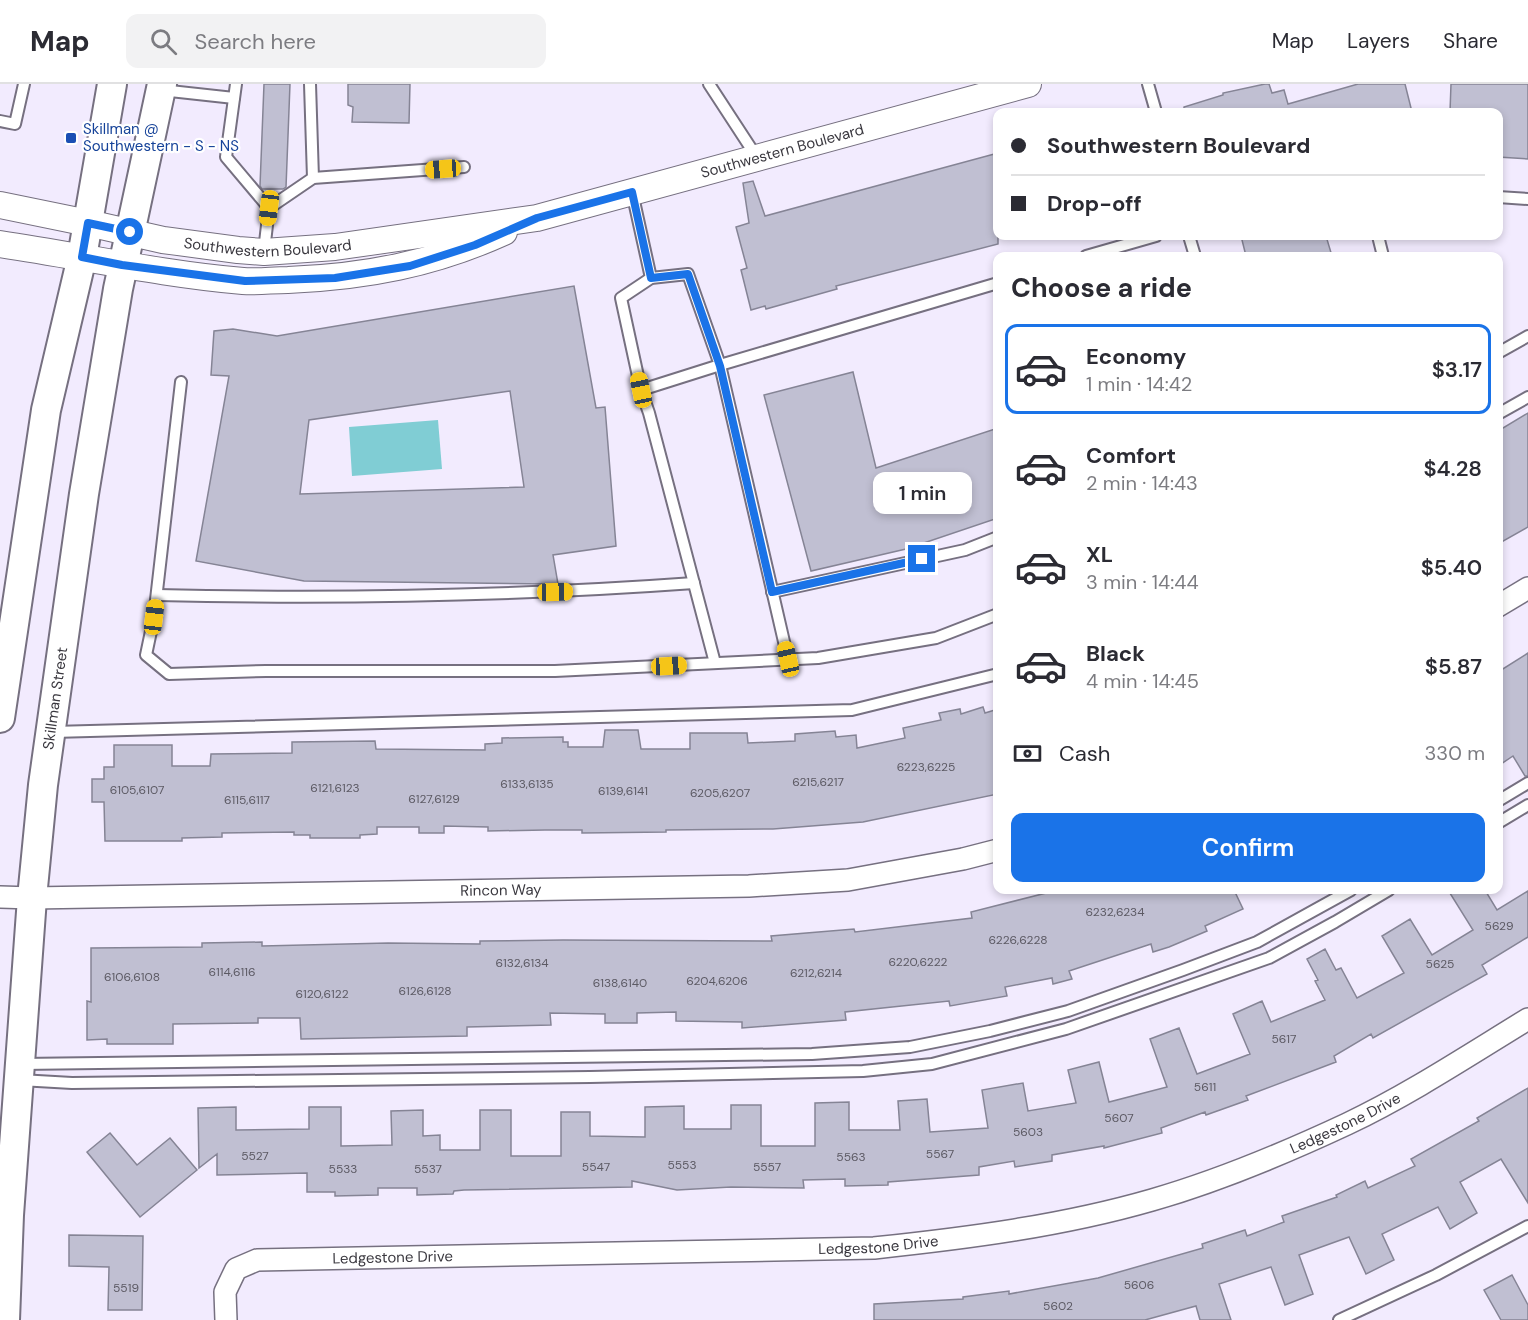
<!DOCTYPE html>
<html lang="en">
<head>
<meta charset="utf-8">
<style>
  :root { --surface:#fff; --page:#f2f2f3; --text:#2b2b33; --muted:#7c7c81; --line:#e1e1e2; --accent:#1a73e8 }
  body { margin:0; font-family:"DM Sans",sans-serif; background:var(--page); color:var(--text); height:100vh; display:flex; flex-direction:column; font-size:22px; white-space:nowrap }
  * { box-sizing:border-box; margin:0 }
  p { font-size:20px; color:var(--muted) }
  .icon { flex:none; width:33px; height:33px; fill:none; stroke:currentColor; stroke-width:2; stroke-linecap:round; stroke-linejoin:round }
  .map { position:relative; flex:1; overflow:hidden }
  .sheet { position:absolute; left:993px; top:168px; width:510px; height:642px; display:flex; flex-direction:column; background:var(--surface); border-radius:12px; box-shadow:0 3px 9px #0003 }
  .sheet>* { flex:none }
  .guide { position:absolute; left:993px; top:24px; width:510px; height:132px; border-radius:12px; box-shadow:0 3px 9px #0003; display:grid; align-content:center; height:132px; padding:0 18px; background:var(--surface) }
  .end { position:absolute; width:27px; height:27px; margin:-14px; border:8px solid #1a73e8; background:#fff; box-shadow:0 0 0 3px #fff }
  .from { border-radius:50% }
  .bubble { position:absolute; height:42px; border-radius:12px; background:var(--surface); box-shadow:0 3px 9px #0003; font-size:20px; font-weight:600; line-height:42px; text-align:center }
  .car { position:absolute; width:18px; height:36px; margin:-18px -9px; border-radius:8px; box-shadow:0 0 4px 2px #0007; background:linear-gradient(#f5c518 24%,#345 0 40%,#f5c518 0 76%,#345 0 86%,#f5c518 0) }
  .guide b { display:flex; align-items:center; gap:21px; height:57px; font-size:22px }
  .guide b+b { border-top:2px solid var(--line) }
  .guide i { width:15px; height:15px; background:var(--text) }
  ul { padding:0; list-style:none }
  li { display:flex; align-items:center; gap:18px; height:90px; margin:0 12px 9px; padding:0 6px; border:3px solid transparent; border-radius:12px }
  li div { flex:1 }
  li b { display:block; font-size:22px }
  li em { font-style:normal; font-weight:600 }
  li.selected { border-color:var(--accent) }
  li>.icon { width:54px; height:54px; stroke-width:1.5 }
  h2 { padding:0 18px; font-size:27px; line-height:72px }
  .pay { display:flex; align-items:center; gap:15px; height:66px; padding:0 18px; font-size:22px }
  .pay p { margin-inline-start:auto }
  .cta { display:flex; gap:12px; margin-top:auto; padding:12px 18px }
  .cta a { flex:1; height:69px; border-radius:12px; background:var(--accent); color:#fff; font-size:24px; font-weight:600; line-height:69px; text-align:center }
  header { display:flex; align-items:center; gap:36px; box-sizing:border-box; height:84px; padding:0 30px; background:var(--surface); border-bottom:2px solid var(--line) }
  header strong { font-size:28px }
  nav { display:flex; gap:33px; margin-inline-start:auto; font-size:21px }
  .search { width:420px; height:54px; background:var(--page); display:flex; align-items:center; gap:15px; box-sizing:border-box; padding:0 21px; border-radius:12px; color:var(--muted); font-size:22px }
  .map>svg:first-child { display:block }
  .water { fill:#80cdd4 }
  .building { fill:#c0bfd2; stroke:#858495; stroke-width:1.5; fill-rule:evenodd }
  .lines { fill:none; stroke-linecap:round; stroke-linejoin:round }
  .service-casing { stroke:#767080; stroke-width:14 }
  .minor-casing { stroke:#767080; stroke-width:24 }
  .tertiary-casing { stroke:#767080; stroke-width:28 }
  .secondary-casing { stroke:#767080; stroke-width:32 }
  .service { stroke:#fff; stroke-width:10 }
  .minor { stroke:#fff; stroke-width:21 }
  .tertiary { stroke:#fff; stroke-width:26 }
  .secondary { stroke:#fff; stroke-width:28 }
  .route { stroke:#1a73e8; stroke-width:8 }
  .transit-dot { fill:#1a4fb4; stroke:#fff; stroke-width:2 }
  .labels { text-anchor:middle; stroke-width:4.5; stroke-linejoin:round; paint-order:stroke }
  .number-label { font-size:12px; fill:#5c5a64 }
  .transit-label { font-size:15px; fill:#164399; stroke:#fff; text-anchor:start }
  .street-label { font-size:15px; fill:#3a383f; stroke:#fff }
</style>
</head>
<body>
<header>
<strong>Map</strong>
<div class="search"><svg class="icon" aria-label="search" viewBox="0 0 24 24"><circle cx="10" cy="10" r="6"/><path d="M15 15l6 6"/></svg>Search here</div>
<nav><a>Map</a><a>Layers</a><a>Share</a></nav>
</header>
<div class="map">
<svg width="1528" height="1236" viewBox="0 0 1528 1236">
  <rect width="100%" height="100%" fill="#f2ebfe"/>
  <polygon class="water" points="438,336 442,385 352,392 349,343"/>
  <g class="building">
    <polygon points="264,0 290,0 286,103 283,105 262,105 260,102"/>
    <polygon points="348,0 410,0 409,39 352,38 353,23 348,21"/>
    <polygon points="1265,0 1269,0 1272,9 1284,6 1288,20 1358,0 1405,0 1412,28 1184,28 1184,23 1223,11 1223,9"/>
    <polygon points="1451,0 1528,0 1528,75 1498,73 1498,28 1450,28"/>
    <polygon points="998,69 998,160 836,202 837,205 766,225 765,222 751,226 741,186 747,184 736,143 749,139 743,99 753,97 765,132"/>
    <polygon points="1241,152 1326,152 1332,172 1246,172"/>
    <path d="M574 202 596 324 605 323 616 462 553 471 558 500H549L304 497 196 477 229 292 211 291 214 247 233 245 277 252ZM510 307 524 403 300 410 309 336Z"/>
    <polygon points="853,288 876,384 998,344 998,434 906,465 811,487 764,311"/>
    <polygon points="1528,329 1528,443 1498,460 1498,347"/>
    <polygon points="1528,569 1528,692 1525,692 1513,672 1498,682 1498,588"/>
    <polygon points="983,623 985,629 998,625 998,710 863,738 773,745 666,746 666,748 582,749 582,746 545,746 488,747 488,743 444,742 444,749 419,749 419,743 377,743 377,750 360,751 360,754 310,754 310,751 294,751 294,748 222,749 222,753 182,754 182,757 105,757 104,718 92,718 92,695 104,695 104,683 114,683 114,661 172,661 172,682 210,682 211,670 292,669 292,658 375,657 376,665 485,666 485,660 502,659 502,654 563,653 563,658 568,658 568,663 603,663 605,646 638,646 641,665 690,665 690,649 747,649 748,659 795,657 795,650 835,647 836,653 856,651 857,664 905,654 903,644 941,636 939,629 960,625 961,630"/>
    <polygon points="1058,806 1234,806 1243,825 1205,842 1207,847 1169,863 1153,868 1151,860 1069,887 1072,895 1053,900 1052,894 1005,903 1007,912 950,922 949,917 845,928 846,936 742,944 742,938 676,937 676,928 637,929 637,939 605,939 605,930 550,929 551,941 467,943 467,952 301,955 300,934 258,934 258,939 173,940 173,960 107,960 107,955 87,956 87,917 91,918 91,864 202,863 202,859 262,858 262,862 388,859 480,860 480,857 563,856 772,857 771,852 854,845 855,848 972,834 971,828"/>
    <polygon points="1448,806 1485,806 1497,826 1528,807 1528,853 1482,881 1487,890 1373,954 1371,950 1334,972 1336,978 1246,1012 1248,1016 1206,1031 1205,1028 1161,1044 1162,1049 1104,1064 1104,1062 1052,1071 1052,1077 1015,1083 1014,1077 979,1083 979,1091 888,1098 888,1101 845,1102 845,1095 803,1096 804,1104 731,1103 677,1106 632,1097 632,1103 464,1106 454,1107 453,1110 417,1111 417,1104 378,1104 378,1111 335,1112 335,1108 307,1108 307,1089 217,1091 217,1070 199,1084 198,1024 236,1023 236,1046 309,1045 309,1023 341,1023 341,1062 392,1061 391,1027 423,1026 423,1052 440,1051 440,1066 480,1066 480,1026 511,1026 511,1072 561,1072 561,1028 590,1028 590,1052 645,1053 645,1023 684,1022 684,1045 731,1045 731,1021 761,1021 761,1062 815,1062 815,1019 849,1018 849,1046 900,1046 898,1017 927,1015 930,1048 988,1044 982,1006 1023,999 1028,1027 1076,1019 1068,986 1099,978 1109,1018 1167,1003 1150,955 1179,944 1197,990 1250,970 1233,930 1262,917 1271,938 1325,916 1315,897 1318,896 1307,875 1325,865 1336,886 1341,884 1357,914 1404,889 1382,852 1410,835 1432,871 1473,846"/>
    <polygon points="1528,1004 1528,1119 1501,1075 1460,1098 1477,1129 1450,1145 1438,1123 1382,1150 1394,1176 1366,1190 1349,1153 1299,1171 1313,1210 1285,1221 1271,1183 1219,1200 1231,1236 1200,1236 1196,1222 1145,1236 874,1236 874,1220 963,1215 963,1213 1009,1207 1009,1210 1098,1194 1203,1164 1202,1160 1245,1146 1247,1152 1284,1138 1282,1132 1337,1113 1336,1111 1365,1097 1368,1104 1415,1082 1411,1075 1479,1037 1477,1034"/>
    <polygon points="110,1049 137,1081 170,1054 197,1086 140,1133 87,1068"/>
    <polygon points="69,1151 143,1152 142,1226 108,1226 109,1183 69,1182"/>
    <polygon points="1512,1191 1528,1221 1528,1236 1501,1236 1484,1206"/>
  </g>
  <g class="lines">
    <defs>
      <g id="service">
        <polyline points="236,0 226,73 269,124 264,167"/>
        <polyline points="310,0 313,94"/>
        <polyline points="709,0 756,72"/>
        <polyline points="1148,0 1156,28"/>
        <polyline points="161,6 234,14"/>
        <polyline points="0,37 15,40 24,0"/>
        <polyline points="632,108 651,194"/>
        <polyline points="1498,113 1528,115"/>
        <polyline points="269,124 313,94 464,83"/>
        <polyline points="1189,152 1195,172"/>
        <polyline points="1378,152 1383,172"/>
        <polyline points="1086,172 1156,152"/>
        <polygon points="688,190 720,281 641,306 621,214 651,194"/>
        <polyline points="1498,269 1528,252"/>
        <polyline points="181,298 154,533 146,571 169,590 266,587 555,587 818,574 936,554 998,530"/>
        <polyline points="641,306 649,329 715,579"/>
        <polyline points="1498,330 1528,313"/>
        <polyline points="772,508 965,466 998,453"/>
        <path d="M157 511C336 515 516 512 694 499"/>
        <polyline points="788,575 720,281 998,199"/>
        <polyline points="53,648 852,626 998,590"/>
        <polyline points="1498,717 1528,699"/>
        <polyline points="1498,739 1528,721"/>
        <polyline points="21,980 812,970 910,963 990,947 1068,927 1183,886 1257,858 1351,806"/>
        <polyline points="20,996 72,999 590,993 863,987 932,980 1066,945 1269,874 1335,838 1389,806"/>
        <polyline points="1339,1236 1436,1191 1528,1142"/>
      </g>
      <g id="minor">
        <polyline points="1498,522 1528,504"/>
        <path id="s1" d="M0 813 32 814 749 802 848 796 963 775 998 766"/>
        <path id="s2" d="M226 1236 225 1208 236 1185 257 1176 874 1164C968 1154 1062 1142 1152 1116 1218 1097 1285 1069 1347 1040 1410 1010 1469 971 1528 935"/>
      </g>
      <g id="tertiary">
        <path id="s3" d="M0 121 88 139 163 156 238 166 264 168 335 163 537 134 1028 0"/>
        <path d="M0 160C81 172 161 190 243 197 258 198 273 196 288 196 365 193 433 180 504 148"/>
      </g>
      <g id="secondary">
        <polyline points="0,634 46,326 82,173 112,0"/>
        <path id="s4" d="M5 1236 9 1131 32 814 43 701 84 410 118 205 162 0"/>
      </g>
    </defs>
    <use href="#service" class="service-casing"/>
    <use href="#minor" class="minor-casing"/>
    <use href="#tertiary" class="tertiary-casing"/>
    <use href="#secondary" class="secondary-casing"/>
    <use href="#service" class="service"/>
    <use href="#minor" class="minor"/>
    <use href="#tertiary" class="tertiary"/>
    <use href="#secondary" class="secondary"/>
  </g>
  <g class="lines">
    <polyline class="route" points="130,148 88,139 82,173 122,181 245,197 335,194 410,182 475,161 537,134 632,108 651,194 688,190 720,282 772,508 922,475"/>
  </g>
  <rect class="transit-dot" x="65" y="48" width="12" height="12" rx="3"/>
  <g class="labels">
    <g class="number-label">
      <text x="926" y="687">6223,6225</text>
      <text x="818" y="702">6215,6217</text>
      <text x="527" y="704">6133,6135</text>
      <text x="335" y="708">6121,6123</text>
      <text x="137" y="710">6105,6107</text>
      <text x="623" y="711">6139,6141</text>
      <text x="720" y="713">6205,6207</text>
      <text x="434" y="719">6127,6129</text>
      <text x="247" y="720">6115,6117</text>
      <text x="1115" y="832">6232,6234</text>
      <text x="1499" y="846">5629</text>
      <text x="1018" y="860">6226,6228</text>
      <text x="918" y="882">6220,6222</text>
      <text x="522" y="883">6132,6134</text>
      <text x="1440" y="884">5625</text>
      <text x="232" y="892">6114,6116</text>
      <text x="816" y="893">6212,6214</text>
      <text x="132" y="897">6106,6108</text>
      <text x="717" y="901">6204,6206</text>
      <text x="620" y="903">6138,6140</text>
      <text x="425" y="911">6126,6128</text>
      <text x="322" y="914">6120,6122</text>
      <text x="1284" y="959">5617</text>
      <text x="1205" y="1007">5611</text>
      <text x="1119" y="1038">5607</text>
      <text x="1028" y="1052">5603</text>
      <text x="940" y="1074">5567</text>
      <text x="255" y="1076">5527</text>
      <text x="851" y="1077">5563</text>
      <text x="682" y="1085">5553</text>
      <text x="596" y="1087">5547</text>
      <text x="767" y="1087">5557</text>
      <text x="343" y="1089">5533</text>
      <text x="428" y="1089">5537</text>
      <text x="1139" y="1205">5606</text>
      <text x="126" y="1208">5519</text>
      <text x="1058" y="1226">5602</text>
    </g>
    <g class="transit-label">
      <text x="83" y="50">Skillman @<tspan x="83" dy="17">Southwestern - S - NS</tspan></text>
    </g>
    <g class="street-label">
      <text dy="5" stroke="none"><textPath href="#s3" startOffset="798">Southwestern Boulevard</textPath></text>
      <text dy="5" stroke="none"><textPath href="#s3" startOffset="272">Southwestern Boulevard</textPath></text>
      <text dy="5" stroke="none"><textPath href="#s4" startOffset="624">Skillman Street</textPath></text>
      <text dy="5" stroke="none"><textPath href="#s1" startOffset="501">Rincon Way</textPath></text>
      <text dy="5" stroke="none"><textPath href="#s2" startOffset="1184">Ledgestone Drive</textPath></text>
      <text dy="5" stroke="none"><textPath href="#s2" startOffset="698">Ledgestone Drive</textPath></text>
      <text dy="5" stroke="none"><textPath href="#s2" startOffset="212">Ledgestone Drive</textPath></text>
    </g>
  </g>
</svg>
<i class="end from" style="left:130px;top:148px"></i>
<i class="end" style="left:922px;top:475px"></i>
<div class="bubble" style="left:873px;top:388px;width:99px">1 min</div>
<i class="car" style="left:443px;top:85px;rotate:266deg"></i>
<i class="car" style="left:269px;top:124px;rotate:187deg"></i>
<i class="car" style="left:641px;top:306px;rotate:348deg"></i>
<i class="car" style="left:555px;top:508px;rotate:89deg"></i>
<i class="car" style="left:154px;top:533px;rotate:7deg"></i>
<i class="car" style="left:788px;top:575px;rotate:347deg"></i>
<i class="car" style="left:669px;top:582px;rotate:87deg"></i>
<div class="guide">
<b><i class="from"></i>Southwestern Boulevard</b>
<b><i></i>Drop-off</b>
</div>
<section class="sheet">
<h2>Choose a ride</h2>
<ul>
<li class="selected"><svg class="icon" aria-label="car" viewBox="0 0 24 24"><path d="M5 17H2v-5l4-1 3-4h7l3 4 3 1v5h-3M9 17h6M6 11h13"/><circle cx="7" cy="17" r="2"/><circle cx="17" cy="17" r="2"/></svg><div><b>Economy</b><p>1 min · 14:42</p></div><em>$3.17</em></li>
<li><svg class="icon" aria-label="car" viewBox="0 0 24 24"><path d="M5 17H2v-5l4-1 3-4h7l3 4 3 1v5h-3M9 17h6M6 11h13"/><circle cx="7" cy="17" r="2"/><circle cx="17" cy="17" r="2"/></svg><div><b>Comfort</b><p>2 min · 14:43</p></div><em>$4.28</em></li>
<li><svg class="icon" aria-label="car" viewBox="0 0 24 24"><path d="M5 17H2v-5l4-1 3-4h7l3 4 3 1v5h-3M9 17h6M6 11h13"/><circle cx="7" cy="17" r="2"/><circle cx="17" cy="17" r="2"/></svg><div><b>XL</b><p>3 min · 14:44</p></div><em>$5.40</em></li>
<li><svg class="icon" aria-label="car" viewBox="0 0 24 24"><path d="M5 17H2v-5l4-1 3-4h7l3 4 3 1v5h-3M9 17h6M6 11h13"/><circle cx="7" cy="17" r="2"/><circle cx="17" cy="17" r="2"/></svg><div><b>Black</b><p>4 min · 14:45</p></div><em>$5.87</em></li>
</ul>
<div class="pay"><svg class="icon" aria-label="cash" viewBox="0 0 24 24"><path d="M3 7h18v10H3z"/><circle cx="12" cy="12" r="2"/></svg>Cash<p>330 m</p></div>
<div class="cta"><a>Confirm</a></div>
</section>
</div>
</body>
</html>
